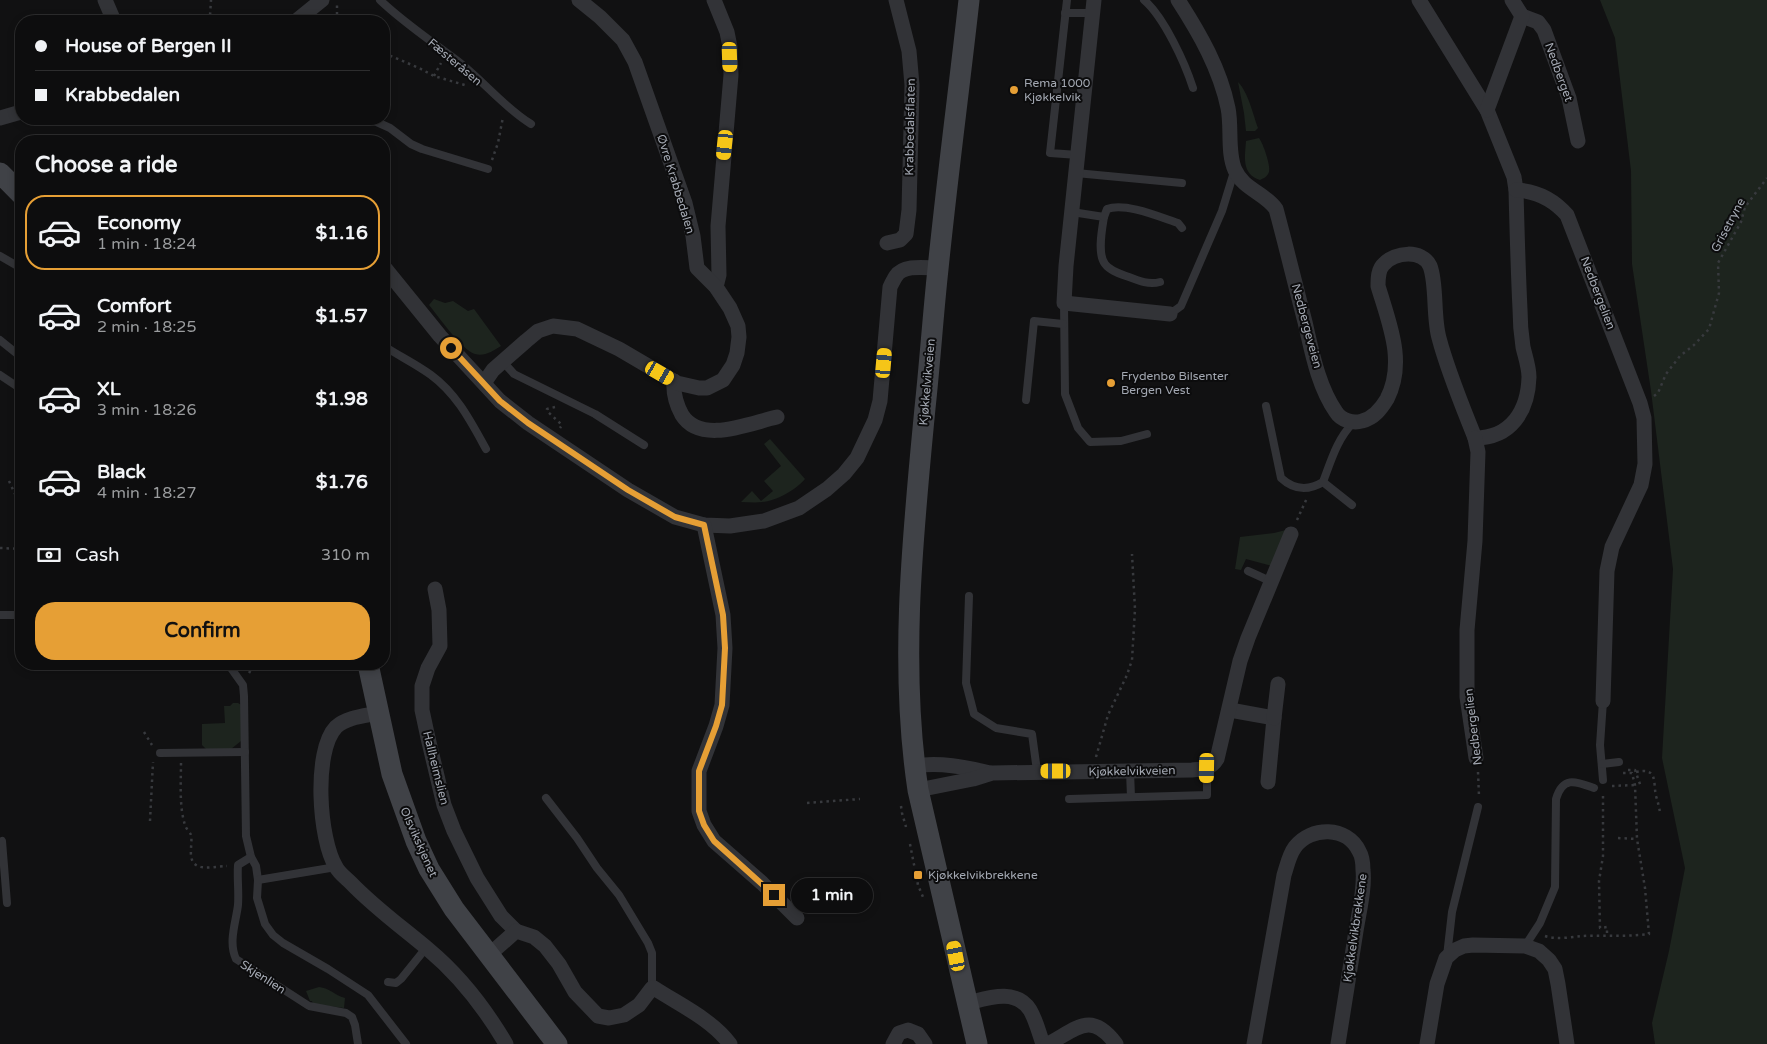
<!DOCTYPE html>
<html lang="en">
<head>
<meta charset="utf-8">
<style>
  :root { --surface:#0d0d0e; --page:#1b1b1c; --text:#f1f3f6; --muted:#9a9c9e; --line:#2d2d2e; --accent:#e69f35 }
  body { margin:0; font-family:"Varela Round",sans-serif; background:var(--page); color:var(--text); height:100vh; display:flex; flex-direction:column; font-size:19px; white-space:nowrap }
  * { box-sizing:border-box; margin:0 }
  p { font-size:16px; color:var(--muted) }
  .icon { flex:none; width:28px; height:28px; fill:none; stroke:currentColor; stroke-width:2; stroke-linecap:round; stroke-linejoin:round }
  .map { position:relative; flex:1; overflow:hidden }
  .drawer { position:absolute; left:15px; top:135px; width:375px; height:535px; display:flex; flex-direction:column; background:var(--surface); border-radius:20px; box-shadow:0 2px 8px #0003,0 0 0 1px var(--line) }
  .drawer>* { flex:none }
  .banner { position:absolute; left:15px; top:15px; width:375px; height:110px; border-radius:20px; box-shadow:0 2px 8px #0003,0 0 0 1px var(--line); display:grid; align-content:center; height:110px; padding:0 20px; background:var(--surface) }
  .end { position:absolute; width:22px; height:22px; margin:-11px; border:6px solid #e69f35; background:#111; box-shadow:0 0 0 2px #111 }
  .from { border-radius:50% }
  .bubble { position:absolute; height:35px; border-radius:18px; background:var(--surface); box-shadow:0 2px 8px #0003,0 0 0 1px var(--line); font-size:16px; font-weight:700; line-height:35px; text-align:center }
  .car { position:absolute; width:15px; height:30px; margin:-15px -8px; border-radius:6px; box-shadow:0 0 4px 1px #0007; background:linear-gradient(#f5c518 24%,#345 0 40%,#f5c518 0 76%,#345 0 86%,#f5c518 0) }
  .banner b { display:flex; align-items:center; gap:18px; height:48px; font-size:19px }
  .banner b+b { border-top:1px solid var(--line) }
  .banner i { width:12px; height:12px; background:var(--text) }
  ul { padding:0; list-style:none }
  li { display:flex; align-items:center; gap:15px; height:75px; margin:0 10px 8px; padding:0 10px; border:2px solid transparent; border-radius:20px }
  li div { flex:1 }
  li b { display:block; font-size:19px }
  li em { font-style:normal; font-weight:700 }
  li.on { border-color:var(--accent) }
  li>.icon { width:45px; height:45px; stroke-width:1.5 }
  h2 { padding:0 20px; font-size:22px; line-height:60px }
  .pay { display:flex; align-items:center; gap:12px; height:55px; padding:0 20px; font-size:19px }
  .pay p { margin-inline-start:auto }
  .button { display:flex; gap:10px; margin-top:auto; padding:10px 20px }
  .button a { flex:1; height:58px; border-radius:20px; background:var(--accent); color:#111; font-size:20px; font-weight:700; line-height:58px; text-align:center }
  .map>svg:first-child { display:block }
  .green { fill:#1d241e }
  .lines { fill:none; stroke-linecap:round; stroke-linejoin:round }
  .path { stroke:#383a3e; stroke-width:2.5; stroke-dasharray:2.5 4; stroke-linecap:butt }
  .service { stroke:#323337; stroke-width:8 }
  .minor { stroke:#323337; stroke-width:15 }
  .secondary { stroke:#404247; stroke-width:21 }
  .route { stroke:#e69f35; stroke-width:6 }
  .poi-dot { fill:#e69f35; stroke:#0c0c0d; stroke-width:2 }
  .labels { text-anchor:middle; stroke-width:4; stroke-linejoin:round; paint-order:stroke }
  .street-label { font-size:12px; fill:#a3a8b2; stroke:#0c0c0d }
  .poi-label { font-size:12px; fill:#a3a8b2; stroke:#0c0c0d; text-anchor:start }
</style>
</head>
<body>
<div class="map">
<svg width="1767" height="1044" viewBox="0 0 1767 1044">
  <rect width="100%" height="100%" fill="#111112"/>
  <g class="green">
    <polygon points="1600,0 1767,0 1767,1044 1655,1044 1652,1023 1669,951 1685,868 1662,758 1673,569 1651,391 1632,264 1631,171 1615,38"/>
    <path d="M1238 82C1248 92 1253 114 1258 128L1255 131H1246L1244 113Z"/>
    <path d="M1259 138C1263 143 1271 166 1269 172 1267 177 1264 178 1260 180 1241 174 1245 156 1246 141Z"/>
    <path d="M434 299 445 303 453 301 468 311 474 309 501 346C493 351 484 357 475 354 462 350 438 316 429 305Z"/>
    <path d="M770 439 805 479C796 490 776 501 762 502 755 503 748 502 741 502L752 491 761 501 773 491 764 481 781 466 764 444Z"/>
    <polygon points="1286,530 1272,566 1246,559 1241,570 1235,569 1240,537 1274,533"/>
    <polygon points="233,703 238,703 241,705 241,741 231,749 206,749 202,745 202,724 225,723 224,706 230,706"/>
    <path d="M319 987C330 988 334 995 345 998L344 1008 313 1004 312 1001H310L306 991Z"/>
  </g>
  <g class="lines">
    <g class="path">
      <polyline points="208,21 210,16 211,0"/>
      <polyline points="337,21 337,4"/>
      <polyline points="384,53 419,68 434,76 468,86"/>
      <polyline points="434,76 441,63"/>
      <polyline points="492,160 498,143 503,117"/>
      <polyline points="1654,396 1658,393 1666,374 1680,356 1694,345 1709,329 1719,293 1718,263 1741,222 1745,207 1767,178"/>
      <polyline points="555,407 547,409 547,411 562,425 560,428"/>
      <polyline points="9,481 21,507"/>
      <polyline points="1297,520 1307,498"/>
      <polyline points="0,548 21,549"/>
      <polyline points="249,673 255,664"/>
      <polyline points="144,732 152,745"/>
      <polyline points="1096,757 1108,715 1127,675 1132,660 1135,609 1132,554"/>
      <path d="M181 763C181 783 179 806 185 825 186 829 190 832 191 835 193 844 187 859 196 865 203 870 218 866 227 866"/>
      <polyline points="1628,770 1635,770 1641,787"/>
      <polyline points="1478,772 1479,796"/>
      <path d="M1636 772C1658 767 1653 782 1656 796 1658 802 1659 807 1660 812"/>
      <polyline points="1612,786 1635,785"/>
      <polyline points="1603,796 1603,856 1599,881 1600,928 1607,927 1607,936"/>
      <polyline points="807,803 860,799"/>
      <polyline points="901,806 902,813 906,827"/>
      <polyline points="150,821 153,762"/>
      <polyline points="1618,838 1637,839"/>
      <polyline points="910,844 918,885 923,897"/>
      <path d="M1545 936C1557 940 1571 937 1583 936 1605 935 1627 937 1649 934L1645 888 1637 839 1635 785 1632 773H1622"/>
    </g>
    <g class="service">
      <path d="M380 0C403 22 430 40 455 59 482 79 502 106 531 124"/>
      <polyline points="1067,0 1050,153 1078,155"/>
      <path d="M1144 0C1164 17 1185 63 1193 88"/>
      <polyline points="1065,13 1093,13"/>
      <polyline points="370,119 390,128 411,144 422,149 488,169"/>
      <polyline points="1076,173 1182,183"/>
      <path d="M1072 212 1104 217C1102 229 1097 254 1105 264 1110 271 1121 274 1129 277 1139 281 1149 285 1160 282"/>
      <path d="M1104 217 1107 209C1125 202 1160 217 1178 223L1182 228"/>
      <polyline points="0,256 21,268"/>
      <polyline points="1064,303 1065,394 1078,428 1090,442 1121,441 1147,434"/>
      <polyline points="1170,314 1181,306 1222,211 1234,172"/>
      <polyline points="0,340 21,357"/>
      <path d="M384 346C399 356 416 364 431 375 457 394 471 422 486 449"/>
      <polyline points="504,360 505,364 514,374 595,414 644,445"/>
      <polyline points="0,375 21,389"/>
      <polyline points="1026,400 1034,321 1063,324"/>
      <path d="M1266 406 1281 478C1294 490 1308 491 1323 482 1331 461 1337 439 1353 423"/>
      <polyline points="1323,482 1352,505"/>
      <polyline points="1248,571 1270,581"/>
      <polyline points="969,596 966,683 974,714 996,728 1032,734 1037,771"/>
      <polyline points="0,615 21,615"/>
      <polyline points="228,664 243,685 244,696 246,836 251,857 256,866 258,880 257,898 265,924 273,935 283,943 328,969 368,995 406,1044"/>
      <polyline points="1603,701 1600,745 1603,780"/>
      <polyline points="160,753 245,752"/>
      <polyline points="1602,764 1619,762"/>
      <polyline points="1130,771 1131,797"/>
      <polyline points="546,798 577,838 597,868 619,895 648,943 652,953 652,988"/>
      <polyline points="1069,799 1207,795 1207,769"/>
      <polyline points="0,842 2,841 7,903"/>
      <path d="M251 857 238 865C237 878 239 891 238 905 236 922 228 942 236 959L309 1006 346 1013 352 1017 355 1025 358 1044"/>
      <polyline points="258,880 336,867"/>
      <path d="M1525 946 1540 923 1555 887 1556 799C1563 775 1577 782 1594 788"/>
      <polyline points="1447,956 1452,912 1478,807"/>
      <polyline points="388,982 396,983 401,979 426,948"/>
    </g>
    <g class="minor">
      <polyline points="105,0 114,21"/>
      <polyline points="714,0 727,32 730,47 731,75 718,226 719,275 716,287"/>
      <polyline points="1094,0 1066,266 1064,303 1170,314"/>
      <path d="M1178 0C1200 34 1220 69 1228 108 1232 127 1227 153 1235 170 1243 189 1265 193 1276 209 1286 246 1295 284 1305 322 1312 352 1318 386 1336 412 1341 420 1353 424 1362 421 1374 418 1381 409 1387 399 1406 362 1389 323 1378 286 1378 279 1378 269 1384 264 1395 252 1422 249 1430 266 1437 284 1433 317 1439 338 1448 372 1462 405 1475 438 1511 438 1528 411 1529 377 1529 367 1525 356 1523 347 1521 334 1520 321 1520 309 1518 269 1517 230 1516 190L1514 177 1487 110 1419 0"/>
      <polyline points="1522,16 1538,22 1544,30 1569,98 1578,141"/>
      <polyline points="296,21 322,0"/>
      <polyline points="1487,110 1522,16 1512,0"/>
      <polyline points="0,118 21,112"/>
      <path d="M1516 190C1537 191 1553 199 1567 215L1640 403 1644 418 1645 464 1641 485 1612 547 1607 571 1603 701"/>
      <polyline points="887,243 900,240 906,234 909,210 912,85 909,51 896,0"/>
      <path d="M384 267 440 336 500 401 528 423 628 490 675 517 704 525 730 526 764 521 799 508 827 489 844 474 857 458 875 420 880 401 890 287C892 283 894 279 896 276 904 264 926 268 938 268"/>
      <path d="M674 381C673 394 676 404 682 415 701 445 750 423 777 417"/>
      <polyline points="484,383 493,370 526,341 538,331 553,326 577,329 619,349 677,383 699,388 707,388 723,380 733,365 737,353 739,337 738,326 730,308 716,287 697,268 693,236 685,203 635,62 623,40 600,17 579,0"/>
      <polyline points="1475,438 1478,452 1475,541 1467,630 1467,697 1476,758"/>
      <polyline points="704,525 723,615 725,648 722,705 716,726 699,771 699,811 704,825 714,841 762,883 797,918"/>
      <polyline points="435,589 439,610 440,646 428,668 422,686 422,710 428,738 444,805 454,831 477,878 501,916 516,931"/>
      <polyline points="1230,710 1274,718 1268,782"/>
      <path d="M379 713C365 716 347 717 336 727 313 751 319 840 336 867 339 873 346 878 351 883 375 908 403 928 429 950 460 976 486 1010 506 1044"/>
      <polyline points="1274,718 1278,684"/>
      <path d="M914 766C940 762 965 767 990 773"/>
      <path d="M918 790 973 779 992 773 1192 770C1203 769 1211 769 1217 759L1240 661 1248 638 1291 534"/>
      <path d="M489 955 516 931 534 937 545 946 559 964 575 992 598 1016 609 1018 624 1015 639 1005 652 988H654C680 1005 711 1019 730 1044"/>
      <path d="M968 1003C988 998 1016 988 1030 1010 1036 1020 1039 1033 1043 1044"/>
      <polyline points="893,1044 899,1033 908,1030 918,1034 925,1044"/>
      <path d="M1048 1044C1078 1028 1091 1011 1116 1044"/>
      <path d="M1254 1044 1284 875C1287 866 1289 855 1295 847 1311 826 1347 826 1359 851 1362 856 1363 864 1363 870 1365 888 1359 912 1356 931 1350 968 1344 1006 1338 1044"/>
      <polyline points="1427,1044 1437,984 1446,958 1455,950 1464,946 1473,945 1525,946 1539,951 1549,960 1555,969 1558,984 1567,1044"/>
    </g>
    <g class="secondary">
      <path d="M969 0C959 90 947 179 938 269 933 315 930 362 925 408 913 534 899 664 918 790L977 1044"/>
      <polyline points="0,173 21,194"/>
      <polyline points="368,664 392,774 416,841 429,869 454,909 557,1044"/>
    </g>
  </g>
  <g class="lines">
    <polyline class="route" points="451,348 500,401 528,423 628,490 675,517 704,525 723,615 725,648 722,705 716,726 699,771 699,811 704,825 714,841 774,895"/>
  </g>
  <g class="poi-dot">
    <circle cx="1014" cy="90" r="5"/>
    <circle cx="1111" cy="383" r="5"/>
    <rect x="913" y="870" width="10" height="10" rx="2.5"/>
  </g>
  <g class="labels">
    <g class="street-label">
      <text transform="translate(455 62) rotate(40)" y="4">Fæsteråsen</text>
      <text transform="translate(1559 72) rotate(70)" y="4">Nedberget</text>
      <text transform="translate(910 127) rotate(-89)" y="4">Krabbedalsflaten</text>
      <text transform="translate(676 184) rotate(73)" y="4">Øvre Krabbedalen</text>
      <text transform="translate(1728 225) rotate(-62)" y="4">Grisetryne</text>
      <text transform="translate(1598 293) rotate(69)" y="4">Nedbergelien</text>
      <text transform="translate(1307 326) rotate(75)" y="4">Nedbergeveien</text>
      <text transform="translate(927 382) rotate(-85)" y="4">Kjøkkelvikveien</text>
      <text transform="translate(1473 727) rotate(-97)" y="4">Nedbergelien</text>
      <text transform="translate(436 768) rotate(76)" y="4">Hallheimslien</text>
      <text transform="translate(1132 771) rotate(-1)" y="4">Kjøkkelvikveien</text>
      <text transform="translate(419 842) rotate(66)" y="4">Olsvikskjenet</text>
      <text transform="translate(1355 928) rotate(-82)" y="4">Kjøkkelvikbrekkene</text>
      <text transform="translate(263 977) rotate(33)" y="4">Skjenlien</text>
    </g>
    <g class="poi-label">
      <text x="1024" y="87">Rema 1000<tspan x="1024" dy="14">Kjøkkelvik</tspan></text>
      <text x="1121" y="380">Frydenbø Bilsenter<tspan x="1121" dy="14">Bergen Vest</tspan></text>
      <text x="928" y="879">Kjøkkelvikbrekkene</text>
    </g>
  </g>
</svg>
<i class="end from" style="left:451px;top:348px"></i>
<i class="end" style="left:774px;top:895px"></i>
<div class="bubble" style="left:791px;top:878px;width:82px">1 min</div>
<i class="car" style="left:730px;top:57px;rotate:178deg"></i>
<i class="car" style="left:725px;top:145px;rotate:186deg"></i>
<i class="car" style="left:884px;top:363px;rotate:5deg"></i>
<i class="car" style="left:660px;top:373px;rotate:120deg"></i>
<i class="car" style="left:1207px;top:768px;rotate:181deg"></i>
<i class="car" style="left:1056px;top:771px;rotate:270deg"></i>
<i class="car" style="left:956px;top:956px;rotate:349deg"></i>
<div class="banner">
<b><i class="from"></i>House of Bergen II</b>
<b><i></i>Krabbedalen</b>
</div>
<section class="drawer">
<h2>Choose a ride</h2>
<ul>
<li class="on"><svg class="icon" aria-label="car" viewBox="0 0 24 24"><path d="M5 17H2v-5l4-1 3-4h7l3 4 3 1v5h-3M9 17h6M6 11h13"/><circle cx="7" cy="17" r="2"/><circle cx="17" cy="17" r="2"/></svg><div><b>Economy</b><p>1 min · 18:24</p></div><em>$1.16</em></li>
<li><svg class="icon" aria-label="car" viewBox="0 0 24 24"><path d="M5 17H2v-5l4-1 3-4h7l3 4 3 1v5h-3M9 17h6M6 11h13"/><circle cx="7" cy="17" r="2"/><circle cx="17" cy="17" r="2"/></svg><div><b>Comfort</b><p>2 min · 18:25</p></div><em>$1.57</em></li>
<li><svg class="icon" aria-label="car" viewBox="0 0 24 24"><path d="M5 17H2v-5l4-1 3-4h7l3 4 3 1v5h-3M9 17h6M6 11h13"/><circle cx="7" cy="17" r="2"/><circle cx="17" cy="17" r="2"/></svg><div><b>XL</b><p>3 min · 18:26</p></div><em>$1.98</em></li>
<li><svg class="icon" aria-label="car" viewBox="0 0 24 24"><path d="M5 17H2v-5l4-1 3-4h7l3 4 3 1v5h-3M9 17h6M6 11h13"/><circle cx="7" cy="17" r="2"/><circle cx="17" cy="17" r="2"/></svg><div><b>Black</b><p>4 min · 18:27</p></div><em>$1.76</em></li>
</ul>
<div class="pay"><svg class="icon" aria-label="cash" viewBox="0 0 24 24"><path d="M3 7h18v10H3z"/><circle cx="12" cy="12" r="2"/></svg>Cash<p>310 m</p></div>
<div class="button"><a>Confirm</a></div>
</section>
</div>
</body>
</html>
